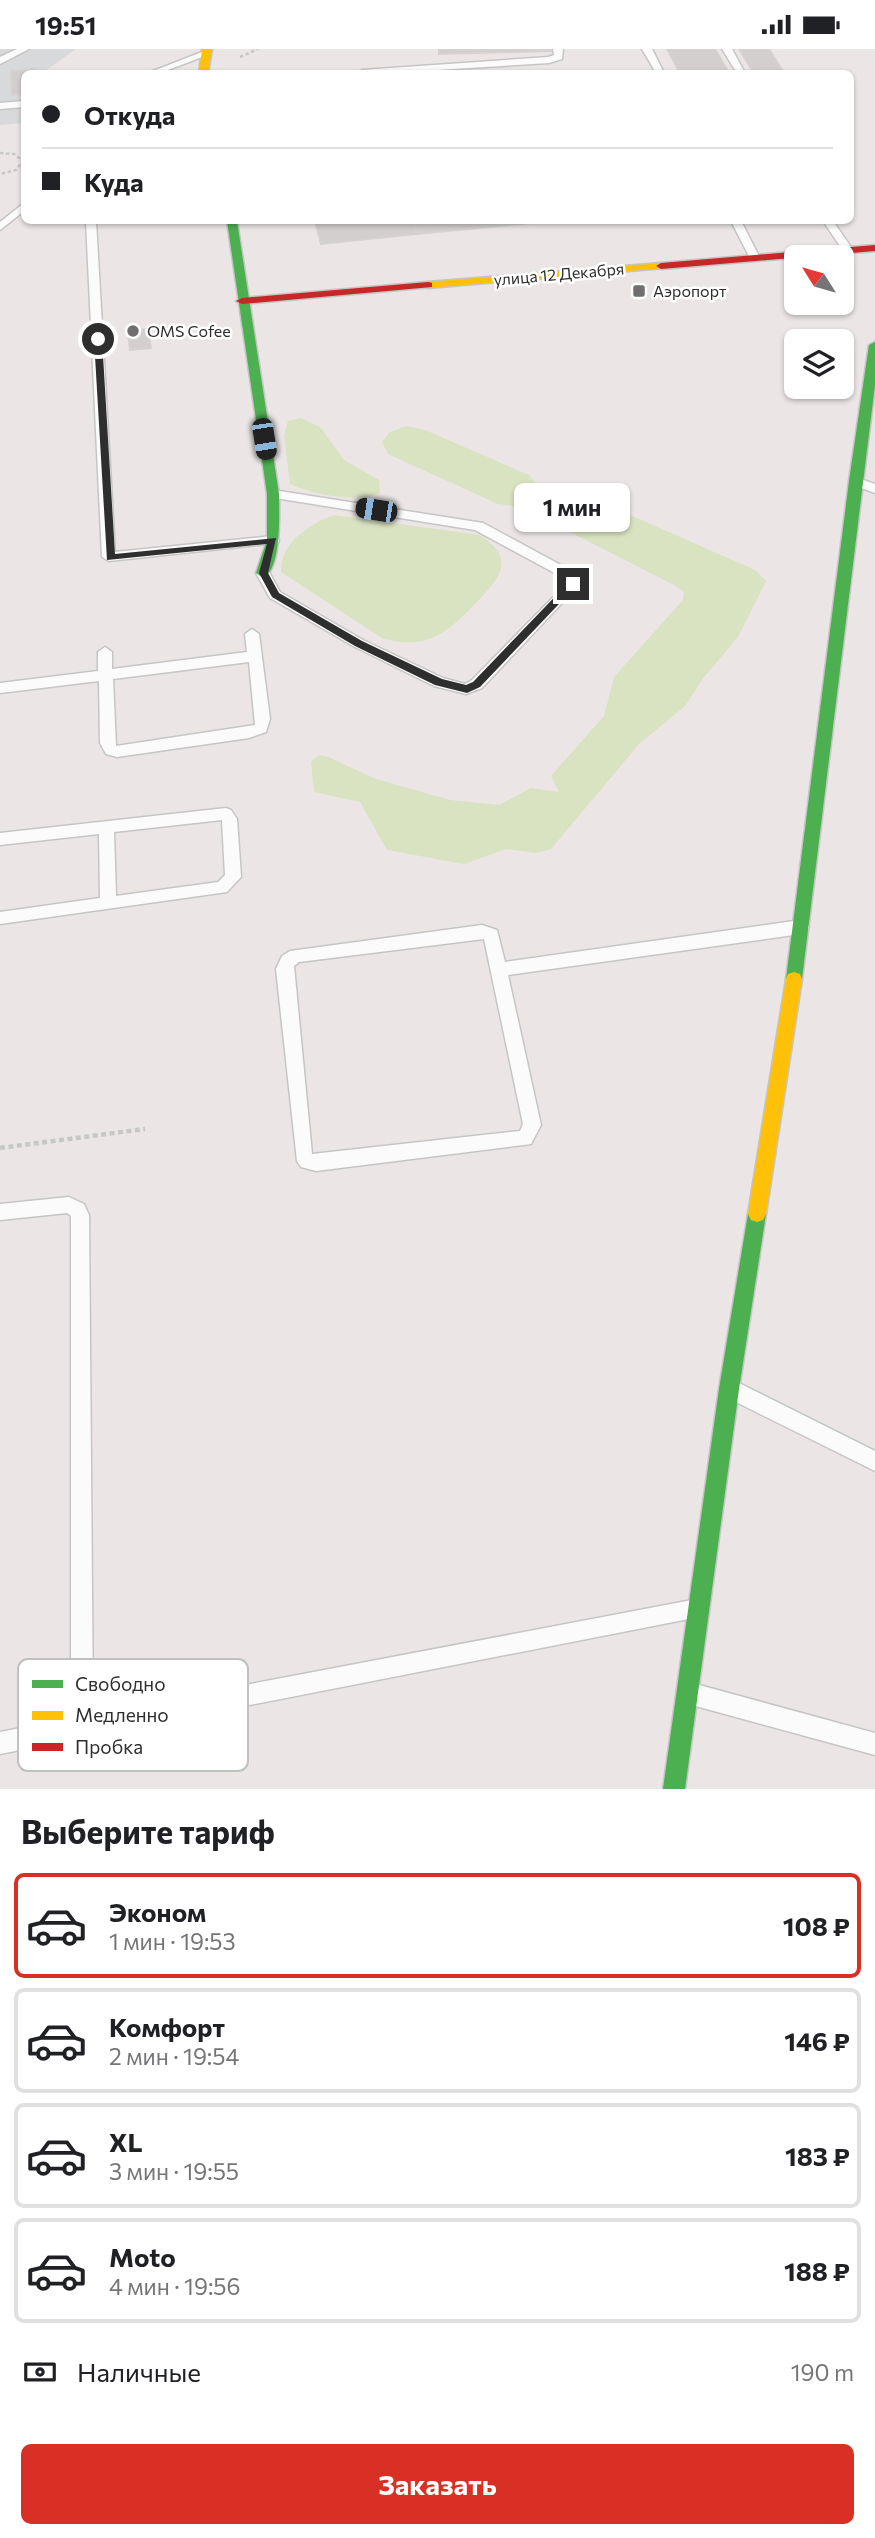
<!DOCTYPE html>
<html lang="ru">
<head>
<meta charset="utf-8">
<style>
  :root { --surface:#fff; --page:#f6f6f6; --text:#202124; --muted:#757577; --line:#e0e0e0; --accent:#d93025 }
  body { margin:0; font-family:Commissioner,sans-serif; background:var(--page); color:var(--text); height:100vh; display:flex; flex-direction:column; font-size:26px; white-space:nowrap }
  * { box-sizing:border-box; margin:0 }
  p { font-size:23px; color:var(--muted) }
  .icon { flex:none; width:38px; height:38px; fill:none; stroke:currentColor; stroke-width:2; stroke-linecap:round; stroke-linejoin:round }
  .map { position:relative; height:1740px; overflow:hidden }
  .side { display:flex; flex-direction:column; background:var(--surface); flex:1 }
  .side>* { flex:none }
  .guide { position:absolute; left:21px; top:21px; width:833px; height:154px; border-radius:10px; box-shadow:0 2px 5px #0004; display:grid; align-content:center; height:154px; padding:0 21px; background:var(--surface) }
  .needle { width:46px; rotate:307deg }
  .fabs { position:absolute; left:784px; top:196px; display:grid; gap:14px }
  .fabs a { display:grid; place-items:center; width:70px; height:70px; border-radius:10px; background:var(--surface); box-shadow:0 2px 5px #0004; font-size:35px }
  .end { position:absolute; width:32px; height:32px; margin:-16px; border:9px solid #2e2e2e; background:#fff; box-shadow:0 0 0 4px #fff }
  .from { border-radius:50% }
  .bubble { position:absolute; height:49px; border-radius:10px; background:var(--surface); box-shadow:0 2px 5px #0004; font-size:23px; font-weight:700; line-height:49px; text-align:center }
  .car { position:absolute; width:21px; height:42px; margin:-21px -10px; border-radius:9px; box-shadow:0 0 5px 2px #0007; background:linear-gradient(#222 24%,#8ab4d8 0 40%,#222 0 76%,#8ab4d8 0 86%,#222 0) }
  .guide b { display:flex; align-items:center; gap:24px; height:66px; font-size:26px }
  .guide b+b { border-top:2px solid var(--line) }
  .guide i { width:18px; height:18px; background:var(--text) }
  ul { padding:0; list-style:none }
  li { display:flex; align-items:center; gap:21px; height:105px; margin:0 14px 10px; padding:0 7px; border:4px solid var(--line); border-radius:10px }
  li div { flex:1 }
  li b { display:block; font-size:26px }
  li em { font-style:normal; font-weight:700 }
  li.active { border-color:var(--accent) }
  li>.icon { width:63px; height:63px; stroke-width:1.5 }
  h2 { padding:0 21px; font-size:32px; line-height:84px }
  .pay { display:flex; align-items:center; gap:18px; height:77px; padding:0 21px; font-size:26px }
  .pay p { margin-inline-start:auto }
  .cta { display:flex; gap:14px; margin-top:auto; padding:14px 21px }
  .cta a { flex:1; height:80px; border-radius:10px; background:var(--accent); color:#fff; font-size:28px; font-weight:700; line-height:80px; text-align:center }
  .status { display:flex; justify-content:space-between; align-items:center; height:49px; padding:0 35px; background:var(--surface); direction:ltr }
  .status svg { height:19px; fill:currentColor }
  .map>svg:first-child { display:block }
  .airport { fill:#d8d9db }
  .green { fill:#d9e2c1 }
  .building { fill:#d3cfce; stroke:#d6d2d1; stroke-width:2 }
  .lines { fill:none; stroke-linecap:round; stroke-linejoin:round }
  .lane-casing { stroke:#c6c5c6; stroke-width:3 }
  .fast-casing { stroke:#c6c5c6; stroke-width:3 }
  .slow-casing { stroke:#c6c5c6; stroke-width:3 }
  .jam-casing { stroke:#c6c5c6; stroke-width:3 }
  .path-far1 { stroke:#c8c7c7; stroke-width:2.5; stroke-dasharray:3.5 2.5; stroke-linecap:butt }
  .path { stroke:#c8c7c7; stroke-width:4.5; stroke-dasharray:5 3.5; stroke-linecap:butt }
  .lane { fill:#fcfbfb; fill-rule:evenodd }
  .fast { fill:#4caf50; fill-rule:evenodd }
  .slow { fill:#ffc107; fill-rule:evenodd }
  .jam { fill:#c62828; fill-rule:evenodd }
  .route { fill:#2e2e2e }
  .poi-dot { fill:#706e6e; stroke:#fff; stroke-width:2.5 }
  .labels { text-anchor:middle; stroke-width:5; stroke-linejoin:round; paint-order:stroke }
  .far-street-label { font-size:16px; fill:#2e2e2e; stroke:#fff }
  .far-poi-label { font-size:16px; fill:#2e2e2e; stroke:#fff; text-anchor:start }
  .key { fill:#fff; stroke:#c0c0c0; stroke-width:2 }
  .key-label { font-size:19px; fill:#2e2e2e }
</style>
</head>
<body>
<div class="status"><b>19:51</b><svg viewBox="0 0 49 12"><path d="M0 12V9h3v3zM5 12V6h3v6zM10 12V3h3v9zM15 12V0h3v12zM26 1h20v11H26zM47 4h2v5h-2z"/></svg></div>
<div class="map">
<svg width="875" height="1740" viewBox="0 0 875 1740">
  <rect width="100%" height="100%" fill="#ebe6e5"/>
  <polygon class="airport" points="0,0 76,0 42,24 24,24 24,74 0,76"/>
  <g class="green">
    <path d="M301 369 320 378 344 411 379 431 380 444C360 455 311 445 290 435L284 387 288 372Z"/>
    <polygon points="406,377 425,381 529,426 544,443 529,459 498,455 388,405 382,393 390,383"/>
    <polygon points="612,458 755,521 766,532 738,588 704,628 685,657 639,695 551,800 536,804 506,800 464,815 387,801 360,753 314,743 311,713 319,706 328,708 376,730 450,751 499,756 531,739 559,743 551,727 604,667 614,628 683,551 684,543 674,536 564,480 562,472 575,459"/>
    <path d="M334 466 480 486C517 510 500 529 476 554 448 583 425 603 382 589L281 523C280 494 309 475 334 466Z"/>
  </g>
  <g class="building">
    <polygon points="439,0 550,0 551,2 439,5"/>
    <polygon points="667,0 715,0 729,24 680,24"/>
    <polygon points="739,0 769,0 784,24 754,24"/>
    <polygon points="34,20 34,24 24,24 24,45 12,46 11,22"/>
    <polygon points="315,172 413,172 417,185 321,195"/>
    <polygon points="413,172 551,172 417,185"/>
    <polygon points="148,280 151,299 130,301 128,283"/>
  </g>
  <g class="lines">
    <defs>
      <g id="lane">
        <polygon points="17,0 29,0 0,15 0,8"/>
        <polygon points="553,0 563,0 562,10 549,14 389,24 357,24 362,21 548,8 554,6"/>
        <polygon points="642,0 652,0 664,24 656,24"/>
        <polygon points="722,0 732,0 745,24 737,24"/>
        <polygon points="202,3 210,5 160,24 148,24"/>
        <polygon points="24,52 24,58 0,60 0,54"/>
        <polygon points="24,154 24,162 0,181 0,173"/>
        <polygon points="86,172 96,172 115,503 273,487 279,491 278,494 109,512 102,508"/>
        <polygon points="731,172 741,172 760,209 759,211 751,211"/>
        <polygon points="823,172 833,172 853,201 852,203 844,203"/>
        <polygon points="855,428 875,435 875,444 851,435 849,432"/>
        <polygon points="273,441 483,474 570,521 580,535 482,639 466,645 434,637 353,597 270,549 256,524 258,521 268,521 280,543 363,591 443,629 465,635 472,631 566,535 560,527 475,481 269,448 269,442"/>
        <path d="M252 580 259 585 270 670 266 683 249 689 117 708 106 705 100 694 99 632 0 644V634L98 622V603L105 598 112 603V620L247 603 245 585ZM249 613 255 676 116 697 113 630Z"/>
        <path d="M226 759 231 761 237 770 241 828 227 843 0 875V863L100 849 99 785 0 796V784ZM222 771 225 826 218 833 116 847 114 783Z"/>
        <path d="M801 871 807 873 809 878 807 883 801 885 508 926 541 1076 531 1095 316 1122 301 1118 297 1112 276 920 282 907 290 902 482 876 497 881 505 913ZM484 890 523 1075 520 1082 312 1105 294 917 299 913Z"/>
        <polygon points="69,1148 84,1155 89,1166 93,1665 692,1551 699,1554 702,1561 699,1568 0,1705 0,1683 71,1669 71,1167 67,1164 0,1171 0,1155"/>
        <polygon points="735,1332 875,1402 875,1422 728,1349 725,1342 728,1335"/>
        <polygon points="692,1634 875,1684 875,1706 692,1656 684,1653 681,1645 684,1637"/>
      </g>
      <g id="fast">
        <path d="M227 172H237L279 445C279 464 282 520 263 529L256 524 267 491V445Z"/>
        <polygon points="875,293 875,336 802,930 800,935 794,937 788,935 786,930 849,432 869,296"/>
        <polygon points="757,1157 763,1159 766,1165 739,1340 685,1740 663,1740 719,1340 748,1165 751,1159"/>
      </g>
      <g id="slow">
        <polygon points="202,0 212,0 208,24 199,24"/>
        <polygon points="661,214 666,217 665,219 428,239 423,236 428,233"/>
        <polygon points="794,923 800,925 802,930 766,1165 763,1171 757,1173 751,1171 748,1165 786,930 788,925"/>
      </g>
      <g id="jam">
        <polygon points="875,196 875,202 661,220 656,217 661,214"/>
        <polygon points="428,233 432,234 432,238 242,255 236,252 242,249"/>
      </g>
    </defs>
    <use href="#lane" class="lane-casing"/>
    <use href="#fast" class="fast-casing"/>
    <use href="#slow" class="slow-casing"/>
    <use href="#jam" class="jam-casing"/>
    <g class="path-far1">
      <polyline points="240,8 258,0"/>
      <polyline points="0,104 14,105 23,112 16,121 0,125"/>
    </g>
    <polyline class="path" points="0,1099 145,1080"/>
    <use href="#lane" class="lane"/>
    <use href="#fast" class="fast"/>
    <use href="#slow" class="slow"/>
    <use href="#jam" class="jam"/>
  </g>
  <polygon class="route" points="98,288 102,290 115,505 276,489 268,524 279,544 362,592 442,630 466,636 473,633 569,533 578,535 480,638 467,644 435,636 355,597 272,548 259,524 267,495 107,511 94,290"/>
  <g class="poi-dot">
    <rect x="632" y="235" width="14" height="14" rx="3.5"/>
    <circle cx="133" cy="282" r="7"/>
  </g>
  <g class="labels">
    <g class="far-street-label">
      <text transform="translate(559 225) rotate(-5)" y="6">улица 12 Декабря</text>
    </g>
    <g class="far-poi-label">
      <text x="653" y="248">Аэропорт</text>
      <text x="147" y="288">OMS Cofee</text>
    </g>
  </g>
  <rect x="18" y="1610" width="230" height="112" rx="10" class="key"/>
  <rect x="32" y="1631" width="31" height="8" fill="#4caf50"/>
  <rect x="32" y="1662" width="31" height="9" fill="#ffc107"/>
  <rect x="32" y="1694" width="31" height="8" fill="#c62828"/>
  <g class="key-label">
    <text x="75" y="1642">Свободно</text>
    <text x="75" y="1673">Медленно</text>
    <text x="75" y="1705">Пробка</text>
  </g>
</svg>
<div class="fabs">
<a><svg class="needle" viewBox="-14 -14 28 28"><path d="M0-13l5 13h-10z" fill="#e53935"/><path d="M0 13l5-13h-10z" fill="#757577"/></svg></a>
<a><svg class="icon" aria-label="layers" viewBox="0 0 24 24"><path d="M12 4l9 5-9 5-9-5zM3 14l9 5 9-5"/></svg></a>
</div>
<i class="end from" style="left:98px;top:290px"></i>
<i class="end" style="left:573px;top:535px"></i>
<div class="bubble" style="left:514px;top:434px;width:116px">1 мин</div>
<i class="car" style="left:264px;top:390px;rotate:171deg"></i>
<i class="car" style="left:376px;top:461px;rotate:279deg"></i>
<div class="guide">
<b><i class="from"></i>Откуда</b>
<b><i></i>Куда</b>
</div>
</div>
<section class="side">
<h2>Выберите тариф</h2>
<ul>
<li class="active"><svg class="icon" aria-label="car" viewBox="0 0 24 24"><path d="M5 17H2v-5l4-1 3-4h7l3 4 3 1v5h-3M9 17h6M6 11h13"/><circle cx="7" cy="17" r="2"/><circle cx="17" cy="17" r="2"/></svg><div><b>Эконом</b><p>1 мин · 19:53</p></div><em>108 ₽</em></li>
<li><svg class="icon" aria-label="car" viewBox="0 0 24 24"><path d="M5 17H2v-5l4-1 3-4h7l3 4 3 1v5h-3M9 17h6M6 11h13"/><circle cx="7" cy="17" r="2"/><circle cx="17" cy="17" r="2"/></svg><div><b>Комфорт</b><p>2 мин · 19:54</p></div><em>146 ₽</em></li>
<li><svg class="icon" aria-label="car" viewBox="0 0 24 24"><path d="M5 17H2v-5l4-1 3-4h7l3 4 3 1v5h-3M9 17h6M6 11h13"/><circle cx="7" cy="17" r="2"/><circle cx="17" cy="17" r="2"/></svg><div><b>XL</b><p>3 мин · 19:55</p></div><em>183 ₽</em></li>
<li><svg class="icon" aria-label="car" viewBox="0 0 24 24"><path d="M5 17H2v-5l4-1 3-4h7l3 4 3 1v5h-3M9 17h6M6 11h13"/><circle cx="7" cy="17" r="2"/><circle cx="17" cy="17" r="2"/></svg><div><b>Moto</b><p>4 мин · 19:56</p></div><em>188 ₽</em></li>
</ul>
<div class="pay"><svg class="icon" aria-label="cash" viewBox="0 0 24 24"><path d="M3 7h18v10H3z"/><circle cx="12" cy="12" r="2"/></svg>Наличные<p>190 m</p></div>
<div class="cta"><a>Заказать</a></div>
</section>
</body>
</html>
